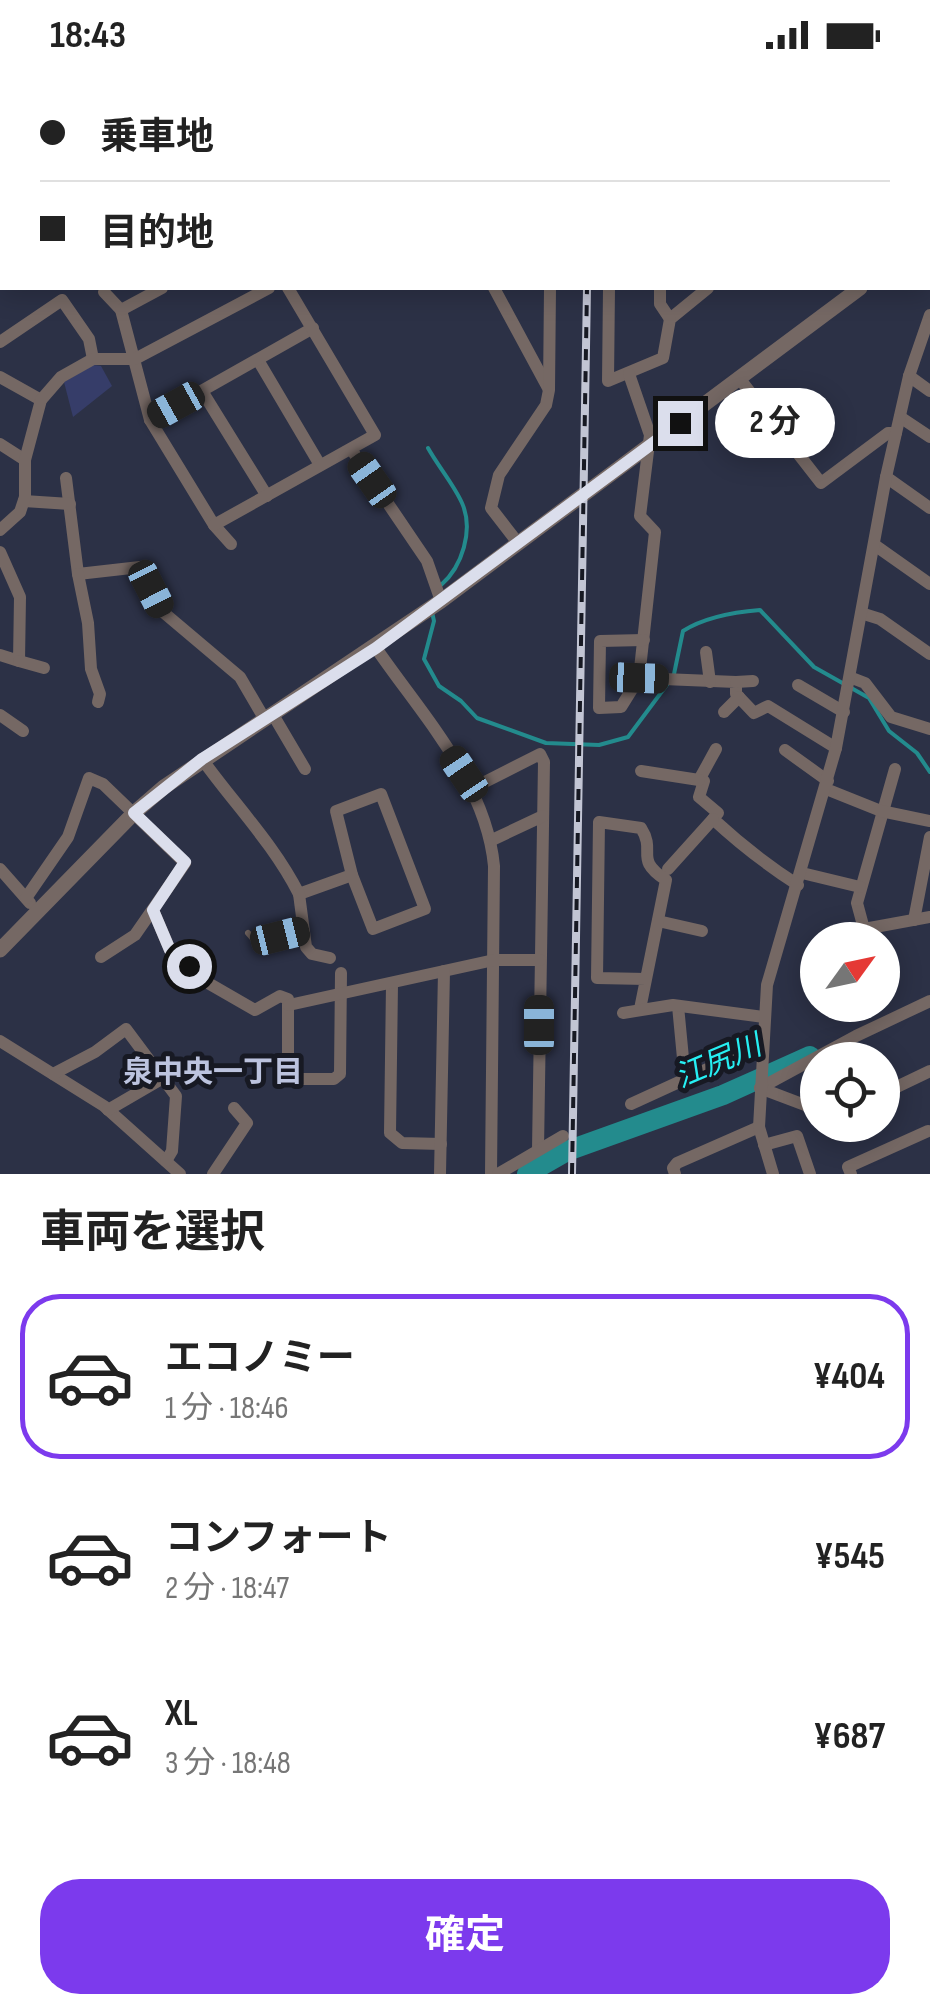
<!DOCTYPE html>
<html lang="ja">
<head>
<meta charset="utf-8">
<style>
  :root { --surface:#fff; --page:#f6f6f6; --text:#222; --muted:#767676; --line:#e0e0e0; --accent:#7c3aed }
  body { margin:0; font-family:"Sofia Sans Condensed","Noto Sans JP",sans-serif; background:var(--page); color:var(--text); height:100vh; display:flex; flex-direction:column; font-size:38px; white-space:nowrap }
  * { box-sizing:border-box; margin:0 }
  p { font-size:32px; color:var(--muted) }
  .icon { flex:none; width:55px; height:55px; fill:none; stroke:currentColor; stroke-width:2; stroke-linecap:round; stroke-linejoin:round }
  .map { position:relative; height:1104px; overflow:hidden }
  .panel { display:flex; flex-direction:column; background:var(--surface); flex:1 }
  .panel>* { flex:none }
  .top-card { position:absolute; left:0px; top:0px; width:930px; height:220px; box-shadow:0 5px 25px #0003; display:grid; align-content:center; height:220px; padding:0 40px; background:var(--surface) }
  .needle { width:65px; rotate:57deg }
  .tools { position:absolute; left:800px; top:852px; display:grid; gap:20px }
  .tools a { display:grid; place-items:center; width:100px; height:100px; border-radius:50%; background:var(--surface); box-shadow:0 5px 25px #0003; font-size:50px }
  .end { position:absolute; width:45px; height:45px; margin:-22px; border:12px solid #dbdeec; background:#111; box-shadow:0 0 0 5px #111 }
  .from { border-radius:50% }
  .bubble { position:absolute; height:70px; border-radius:35px; background:var(--surface); box-shadow:0 5px 25px #0003; font-size:32px; font-weight:700; line-height:70px; text-align:center }
  .car { position:absolute; width:30px; height:60px; margin:-30px -15px; border-radius:12px; box-shadow:0 0 8px 2px #0007; background:linear-gradient(#222 24%,#8ab4d8 0 40%,#222 0 76%,#8ab4d8 0 86%,#222 0) }
  .top-card b { display:flex; align-items:center; gap:35px; height:95px; font-size:38px }
  .top-card b+b { border-top:2px solid var(--line) }
  .top-card i { width:25px; height:25px; background:var(--text) }
  ul { padding:0; list-style:none }
  li { display:flex; align-items:center; gap:30px; height:165px; margin:0 20px 15px; padding:0 20px; border:5px solid transparent; border-radius:40px }
  li div { flex:1 }
  li b { display:block; font-size:38px }
  li em { font-style:normal; font-weight:700 }
  li.on { border-color:var(--accent) }
  li>.icon { width:90px; height:90px; stroke-width:1.5 }
  h2 { padding:0 40px; font-size:45px; line-height:120px }
  .cta { display:flex; gap:20px; margin-top:auto; padding:20px 40px }
  .cta a { flex:1; height:115px; border-radius:40px; background:var(--accent); color:#fff; font-size:40px; font-weight:700; line-height:115px; text-align:center }
  .status { display:flex; justify-content:space-between; align-items:center; height:70px; padding:0 50px; background:var(--surface); direction:ltr }
  .status svg { height:28px; fill:currentColor }
  .map>svg:first-child { display:block }
  .built { fill:#353b56 }
  .green { fill:#363d69 }
  .lines { fill:none; stroke-linecap:round; stroke-linejoin:round }
  .stream { stroke:#238b8d; stroke-width:4 }
  .river { stroke:#238b8d; stroke-width:20 }
  .service { stroke:#756864; stroke-width:6 }
  .minor { stroke:#756864; stroke-width:12 }
  .tertiary { stroke:#756864; stroke-width:15 }
  .rail-casing { stroke:#c2c5d4; stroke-width:8 }
  .rail { stroke:#171923; stroke-width:4; stroke-dasharray:11; stroke-linecap:butt }
  .route { stroke:#dbdeec; stroke-width:12 }
  .labels { text-anchor:middle; stroke-width:10; stroke-linejoin:round; paint-order:stroke }
  .water-label { font-size:30px; font-style:italic; fill:#26eff3; stroke:#171923 }
  .neighbourhood-label { font-size:30px; font-weight:bold; fill:#bcc3de; stroke:#171923 }
</style>
</head>
<body>
<div class="status"><b>18:43</b><svg viewBox="0 0 49 12"><path d="M0 12V9h3v3zM5 12V6h3v6zM10 12V3h3v9zM15 12V0h3v12zM26 1h20v11H26zM47 4h2v5h-2z"/></svg></div>
<div class="map">
<svg width="930" height="1104" viewBox="0 0 930 1104">
  <rect width="100%" height="100%" fill="#2c3146"/>
  <polygon class="built" points="0,0 171,0 2,2 0,172"/>
  <polygon class="green" points="93,295 101,296 112,316 73,347 64,312"/>
  <g class="lines">
    <g class="stream">
      <path d="M428 378C438 396 454 415 462 433 474 460 462 497 441 515"/>
      <polyline points="432,542 434,551 424,589 439,616 461,631 477,648 546,673 599,675 628,667 669,612"/>
      <path d="M674 604 683 561C705 547 735 542 760 540L814 597 869 628 889 661 917 683 930 702"/>
    </g>
    <polyline class="river" points="527,1104 567,1081 723,1025 810,986"/>
    <polyline class="service" points="248,863 256,872 303,861"/>
    <g class="minor">
      <polyline points="795,0 795,2"/>
      <polyline points="536,2 540,0"/>
      <polyline points="551,2 551,0"/>
      <polyline points="638,2 639,0"/>
      <polyline points="742,2 745,0"/>
      <polyline points="928,126 930,128"/>
      <polyline points="494,218 548,318"/>
      <polyline points="609,218 608,311 663,288 670,249 708,218"/>
      <polyline points="660,218 660,234 670,249"/>
      <polyline points="104,222 121,240 150,350 214,455 231,474"/>
      <polyline points="121,240 162,218"/>
      <polyline points="0,272 62,230 89,269 93,289"/>
      <polyline points="258,290 320,395"/>
      <polyline points="629,304 650,365 640,446 655,462 639,608 736,612 736,624 754,643 768,636 836,678"/>
      <polyline points="909,306 930,321"/>
      <polyline points="0,307 41,330"/>
      <polyline points="739,308 821,413 888,363 896,363"/>
      <polyline points="202,321 267,426"/>
      <polyline points="900,347 930,367"/>
      <polyline points="150,350 313,258"/>
      <polyline points="0,374 25,390"/>
      <polyline points="351,379 427,491 441,531"/>
      <polyline points="886,407 930,438"/>
      <polyline points="66,408 78,504 140,497 163,542 240,607 264,648"/>
      <polyline points="24,431 70,434"/>
      <polyline points="214,455 375,365 288,218"/>
      <polyline points="0,460 20,442 25,427 25,390 41,330 61,307 93,289 135,289 269,218"/>
      <polyline points="518,473 491,438 499,405 546,335 549,320 550,218"/>
      <polyline points="876,476 930,514"/>
      <polyline points="0,482 20,527 19,591 0,585"/>
      <polyline points="78,504 88,553 91,599 100,624 98,632"/>
      <polyline points="864,544 880,549 930,584"/>
      <path d="M376 578C422 645 486 712 494 796L491 1104"/>
      <polyline points="706,582 710,612"/>
      <polyline points="19,591 44,598"/>
      <polyline points="639,608 621,637 599,638 600,571 644,570"/>
      <polyline points="852,608 865,613 891,647 930,659"/>
      <polyline points="736,612 753,611"/>
      <polyline points="798,615 844,642"/>
      <polyline points="724,642 739,627"/>
      <polyline points="272,643 305,699"/>
      <polyline points="0,645 23,661"/>
      <path d="M716 679 699 710 704 711 699 727 718 743 713 749C740 774 767 795 798 815"/>
      <polyline points="785,680 828,711"/>
      <path d="M202 689C235 735 273 773 299 824L352 805"/>
      <polyline points="895,699 857,833 864,859 930,847"/>
      <polyline points="641,701 699,710"/>
      <polyline points="473,718 540,684 544,692 538,1080"/>
      <polyline points="826,719 881,741 930,751"/>
      <polygon points="381,724 425,839 373,859 352,805 336,741"/>
      <polyline points="492,770 543,746"/>
      <polyline points="0,799 30,833"/>
      <polyline points="668,799 713,749"/>
      <polyline points="802,803 860,817"/>
      <polyline points="299,824 306,877 312,884 330,888"/>
      <polyline points="26,828 68,767 89,708 103,714 185,793 135,865 101,887"/>
      <polyline points="153,840 170,880 208,913 255,940 280,926 288,929 288,1005 293,1009 334,1009 340,1004 341,903"/>
      <polyline points="914,850 930,767"/>
      <polyline points="658,851 702,861"/>
      <polyline points="392,914 390,1063 402,1073 441,1074"/>
      <polyline points="289,935 494,890 540,890"/>
      <polyline points="678,936 685,1009"/>
      <path d="M640 939 666 810C633 788 657 783 641 758L599 752 597 908 646 909"/>
      <polyline points="623,943 673,935 764,947"/>
      <polyline points="0,971 104,1036 180,1104"/>
      <polyline points="53,1004 95,982 126,959 176,1026 172,1081 166,1091"/>
      <polyline points="760,1018 856,966 930,931"/>
      <polyline points="760,1018 818,1040"/>
      <polyline points="882,1024 930,1001"/>
      <polyline points="631,1034 762,974"/>
      <polyline points="108,1040 163,1008"/>
      <polyline points="764,1075 797,1066 810,1104"/>
      <polyline points="213,1104 247,1053 234,1038"/>
      <polyline points="440,1104 444,901"/>
      <polyline points="498,1104 563,1066"/>
      <polyline points="675,1104 673,1098 677,1093 759,1057"/>
      <polyline points="773,1104 759,1057 767,915 836,678 886,407 909,306 930,245"/>
      <polyline points="851,1104 848,1097 928,1061"/>
    </g>
    <g class="tertiary">
      <polyline points="928,166 930,164"/>
      <polyline points="0,880 134,743 164,717 441,531 860,218"/>
    </g>
    <defs>
      <g id="rail">
        <polyline points="432,2 435,0"/>
        <polyline points="611,2 611,0"/>
        <polyline points="0,191 2,190"/>
        <polyline points="572,1104 587,218"/>
      </g>
    </defs>
    <use href="#rail" class="rail-casing"/>
    <use href="#rail" class="rail"/>
  </g>
  <g class="lines">
    <polyline class="route" points="189,896 170,880 153,840 185,792 134,743 202,689 376,578 680,353"/>
  </g>
  <g class="labels">
    <g class="water-label">
      <text transform="translate(718 991) rotate(-23)" y="10">江尻川</text>
    </g>
    <g class="neighbourhood-label">
      <text x="213" y="1012">泉中央一丁目</text>
    </g>
  </g>
</svg>
<div class="tools">
<a><svg class="needle" viewBox="-14 -14 28 28"><path d="M0-13l5 13h-10z" fill="#e53935"/><path d="M0 13l5-13h-10z" fill="#767676"/></svg></a>
<a><svg class="icon" aria-label="locate" viewBox="0 0 24 24"><circle cx="12" cy="12" r="6"/><path d="M12 2v4M12 18v4M2 12h4M18 12h4"/></svg></a>
</div>
<i class="end from" style="left:189px;top:896px"></i>
<i class="end" style="left:680px;top:353px"></i>
<div class="bubble" style="left:715px;top:318px;width:120px">2 分</div>
<i class="car" style="left:176px;top:335px;rotate:241deg"></i>
<i class="car" style="left:372px;top:410px;rotate:325deg"></i>
<i class="car" style="left:151px;top:519px;rotate:153deg"></i>
<i class="car" style="left:639px;top:608px;rotate:92deg"></i>
<i class="car" style="left:464px;top:704px;rotate:326deg"></i>
<i class="car" style="left:280px;top:866px;rotate:76deg"></i>
<i class="car" style="left:539px;top:955px;rotate:0deg"></i>
<div class="top-card">
<b><i class="from"></i>乗車地</b>
<b><i></i>目的地</b>
</div>
</div>
<section class="panel">
<h2>車両を選択</h2>
<ul>
<li class="on"><svg class="icon" aria-label="car" viewBox="0 0 24 24"><path d="M5 17H2v-5l4-1 3-4h7l3 4 3 1v5h-3M9 17h6M6 11h13"/><circle cx="7" cy="17" r="2"/><circle cx="17" cy="17" r="2"/></svg><div><b>エコノミー</b><p>1 分 · 18:46</p></div><em>¥404</em></li>
<li><svg class="icon" aria-label="car" viewBox="0 0 24 24"><path d="M5 17H2v-5l4-1 3-4h7l3 4 3 1v5h-3M9 17h6M6 11h13"/><circle cx="7" cy="17" r="2"/><circle cx="17" cy="17" r="2"/></svg><div><b>コンフォート</b><p>2 分 · 18:47</p></div><em>¥545</em></li>
<li><svg class="icon" aria-label="car" viewBox="0 0 24 24"><path d="M5 17H2v-5l4-1 3-4h7l3 4 3 1v5h-3M9 17h6M6 11h13"/><circle cx="7" cy="17" r="2"/><circle cx="17" cy="17" r="2"/></svg><div><b>XL</b><p>3 分 · 18:48</p></div><em>¥687</em></li>
</ul>
<div class="cta"><a>確定</a></div>
</section>
</body>
</html>
